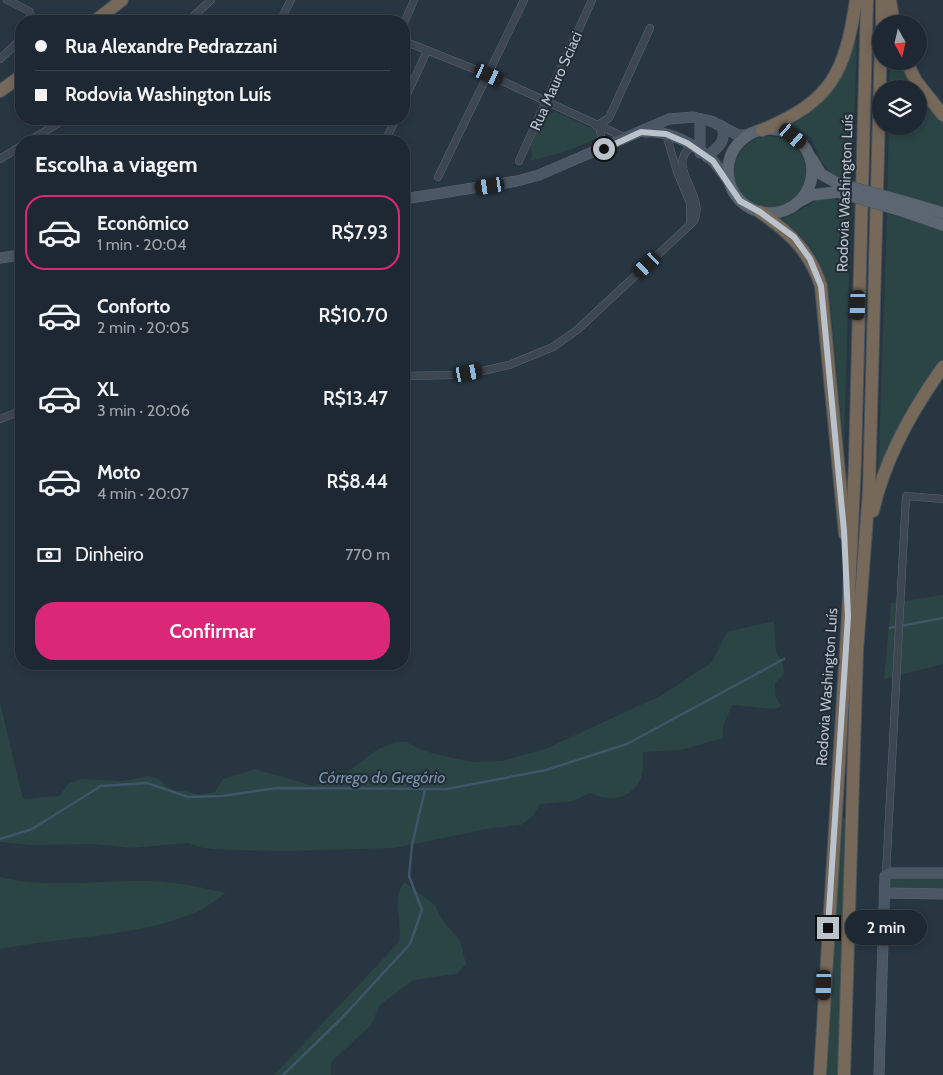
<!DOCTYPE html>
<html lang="pt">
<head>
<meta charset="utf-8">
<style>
  :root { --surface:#1e2832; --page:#26303a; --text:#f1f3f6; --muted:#a1a6ac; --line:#3c444d; --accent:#db2777 }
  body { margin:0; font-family:Cabin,sans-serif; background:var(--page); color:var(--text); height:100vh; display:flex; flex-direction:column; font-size:19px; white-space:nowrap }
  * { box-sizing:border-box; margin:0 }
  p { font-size:16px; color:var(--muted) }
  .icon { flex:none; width:28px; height:28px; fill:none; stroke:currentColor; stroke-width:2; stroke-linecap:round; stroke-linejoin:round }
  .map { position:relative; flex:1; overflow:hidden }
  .details { position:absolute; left:15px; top:135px; width:395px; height:535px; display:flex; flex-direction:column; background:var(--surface); border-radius:20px; box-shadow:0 2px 8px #0003,0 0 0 1px var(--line) }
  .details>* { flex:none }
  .banner { position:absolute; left:15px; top:15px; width:395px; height:110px; border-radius:20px; box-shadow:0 2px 8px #0003,0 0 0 1px var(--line); display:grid; align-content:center; height:110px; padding:0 20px; background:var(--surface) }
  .needle { width:32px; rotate:172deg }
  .buttons { position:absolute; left:872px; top:15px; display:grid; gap:10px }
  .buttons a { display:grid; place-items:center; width:55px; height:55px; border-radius:50%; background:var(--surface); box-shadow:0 2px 8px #0003,0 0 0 1px var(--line); font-size:25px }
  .end { position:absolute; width:22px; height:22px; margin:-11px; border:6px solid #bac2cb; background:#111; box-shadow:0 0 0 2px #111 }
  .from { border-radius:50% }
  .bubble { position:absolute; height:35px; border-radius:18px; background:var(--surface); box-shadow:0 2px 8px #0003,0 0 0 1px var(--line); font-size:16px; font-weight:600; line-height:35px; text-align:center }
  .car { position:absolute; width:15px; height:30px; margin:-15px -8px; border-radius:6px; box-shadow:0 0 4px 1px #0007; background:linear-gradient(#222 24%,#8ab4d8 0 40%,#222 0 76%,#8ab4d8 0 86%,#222 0) }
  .banner b { display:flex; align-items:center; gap:18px; height:48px; font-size:19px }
  .banner b+b { border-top:1px solid var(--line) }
  .banner i { width:12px; height:12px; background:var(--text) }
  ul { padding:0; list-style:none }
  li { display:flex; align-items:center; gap:15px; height:75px; margin:0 10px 8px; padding:0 10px; border:2px solid transparent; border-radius:20px }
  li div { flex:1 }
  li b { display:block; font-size:19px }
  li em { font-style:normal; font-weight:600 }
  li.current { border-color:var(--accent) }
  li>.icon { width:45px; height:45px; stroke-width:1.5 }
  h2 { padding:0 20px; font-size:22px; line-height:60px }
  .pay { display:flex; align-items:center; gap:12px; height:55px; padding:0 20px; font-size:19px }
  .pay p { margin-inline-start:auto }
  .primary-button { display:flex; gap:10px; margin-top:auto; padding:10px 20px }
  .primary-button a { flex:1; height:58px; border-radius:20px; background:var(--accent); color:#fff; font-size:20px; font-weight:600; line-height:58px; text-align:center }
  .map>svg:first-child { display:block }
  .green { fill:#2b4444 }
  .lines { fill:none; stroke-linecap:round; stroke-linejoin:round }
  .stream { stroke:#3f556a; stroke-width:2.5 }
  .street-casing { stroke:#5b656f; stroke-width:8 }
  .secondary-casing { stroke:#5b656f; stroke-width:11 }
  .primary-casing { stroke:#49535e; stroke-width:12 }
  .highway-casing { stroke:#47525c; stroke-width:14 }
  .street { stroke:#3d4752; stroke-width:7 }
  .secondary { stroke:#4b5764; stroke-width:10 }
  .primary { stroke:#5b6671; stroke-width:11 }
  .highway { stroke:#77695a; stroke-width:12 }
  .primary-bridge-casing { stroke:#49535e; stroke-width:12; stroke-linecap:butt }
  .primary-bridge { stroke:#5b6671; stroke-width:11 }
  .route { stroke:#bac2cb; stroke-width:6 }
  .labels { text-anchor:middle; stroke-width:4; stroke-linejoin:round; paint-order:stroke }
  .street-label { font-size:15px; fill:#bac2cb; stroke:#212c37 }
  .water-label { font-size:16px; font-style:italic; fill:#7c96ac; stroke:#212c37 }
</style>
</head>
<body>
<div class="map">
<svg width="943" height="1075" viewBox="0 0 943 1075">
  <rect width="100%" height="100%" fill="#283642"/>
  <g class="green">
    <polygon points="857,39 852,181 831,174 821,161 811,138 796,128 785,125 797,118"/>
    <polygon points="890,61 902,61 918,89 890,89"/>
    <polygon points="919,90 943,120 943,207 887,191 889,126 919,126"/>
    <polygon points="556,112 597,131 598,135 596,139 564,152 530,161 532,156 531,145 545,115"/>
    <circle cx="770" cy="172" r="36"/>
    <path d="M828 198 851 203 844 447 829 291C822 260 807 238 782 219 800 214 809 200 828 198Z"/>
    <polygon points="887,213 943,231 943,360 933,373 878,478"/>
    <polygon points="943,595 943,664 884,679 891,603"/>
    <path d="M774 621 776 651 783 665 784 674 775 683V695L781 706 775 709 732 705 723 727V738L680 750 643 752C642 759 644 769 642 775 635 799 608 803 590 793L573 801 540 804 533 816 521 825 492 828 394 848 288 851 227 850 203 848 188 843 130 848 96 844 33 845 0 842V703L23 799 59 796 68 784 80 779 123 781 149 776 159 779 166 786 176 791H185L200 795 215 792 223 779 255 769 314 786 341 777 378 749 395 742H407L417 748 435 754 473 762 502 761 545 749 662 695 691 676 711 663 727 632Z"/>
    <polygon points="839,818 847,818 840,1075 825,1075"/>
    <path d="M0 877C48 889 97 880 146 881 173 881 200 887 226 893 217 899 207 907 197 912 134 938 66 936 0 949Z"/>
    <polygon points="891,878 943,878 943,889 894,888 890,885"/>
    <path d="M404 882 435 905 441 918 460 941 466 964 456 974 413 980 380 1005 371 1025 331 1062V1075H274L399 942C403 921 391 901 404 882Z"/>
  </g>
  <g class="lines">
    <g class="stream">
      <polyline points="890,628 943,618"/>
      <polyline points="0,839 32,829 101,786 147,783 188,797 222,796 277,788 447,789 546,770 627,744 784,659"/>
      <polyline points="283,1075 341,1019 410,944 422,910 409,876 412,845 425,790"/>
    </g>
    <defs>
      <g id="street">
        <polyline points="7,0 29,11 33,21"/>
        <polyline points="188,21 211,0"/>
        <polyline points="280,21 291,0"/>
        <polyline points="404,23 414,0"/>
        <polyline points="404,41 489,75 626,138"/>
        <polyline points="0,59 21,39"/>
        <polyline points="404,101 427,51"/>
        <polyline points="596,126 609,118 650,28"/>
        <polyline points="599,127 604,149"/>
        <polyline points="666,134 677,172 690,203 690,224"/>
        <polyline points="29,141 65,119"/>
        <polyline points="385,141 396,119"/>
        <polyline points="0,159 21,146"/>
        <polyline points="519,161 592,0"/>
        <polyline points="438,177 524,0"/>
        <path d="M404 376 454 375 482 371 509 365 553 347 577 330 694 221C707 195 665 167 691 147"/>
        <polyline points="0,419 21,411"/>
        <polyline points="886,874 906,496 943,499"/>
      </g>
      <g id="secondary">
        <polyline points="700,119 700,153"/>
        <path d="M645 132C669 130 694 144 712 160 718 166 724 175 729 182"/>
        <path d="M707 157C717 147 727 143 722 126"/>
        <polyline points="404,199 517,181 539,175 669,119 693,117 711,121 738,135 749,135"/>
        <polyline points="0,258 21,255"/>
        <polyline points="885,893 943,894"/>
        <polyline points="879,1075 885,876 889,873 943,873"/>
      </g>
      <g id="primary">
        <circle cx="770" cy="171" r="42"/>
        <polyline points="812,159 821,174 837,183"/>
        <polyline points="800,201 812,195 838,192"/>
        <polyline points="906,202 943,213"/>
        <polyline points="902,211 943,225"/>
      </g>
      <g id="highway">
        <polyline points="890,0 894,24"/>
        <polyline points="95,21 122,0"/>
        <polyline points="882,24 882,0"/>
        <polyline points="906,61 916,81 943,115"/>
        <polyline points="0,91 21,76"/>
        <path d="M762 130C832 101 845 73 856 0"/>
        <path d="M760 212C789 232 810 251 821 286L845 534"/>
        <path d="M873 511C885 458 912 410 943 367"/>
        <polyline points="820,1075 848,616 855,461 867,0"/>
        <polyline points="844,1075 857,651 869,490 881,40"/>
      </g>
    </defs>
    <use href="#street" class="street-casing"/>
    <use href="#secondary" class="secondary-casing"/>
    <use href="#primary" class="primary-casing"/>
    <use href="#highway" class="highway-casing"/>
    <use href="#street" class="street"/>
    <use href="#secondary" class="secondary"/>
    <use href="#primary" class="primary"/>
    <use href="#highway" class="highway"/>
    <defs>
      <g id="primary-bridge">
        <polyline points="837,183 906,202"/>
        <polyline points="838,192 902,211"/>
      </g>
    </defs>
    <use href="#primary-bridge" class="primary-bridge-casing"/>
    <use href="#primary-bridge" class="primary-bridge"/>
  </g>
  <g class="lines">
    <polyline class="route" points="604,149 641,132 666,134 687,143 713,161 740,201 760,212 794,237 810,259 821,286 844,531 848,616 828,928"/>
  </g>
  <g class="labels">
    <g class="street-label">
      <text transform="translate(556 81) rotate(-66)" y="5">Rua Mauro Sciaci</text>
      <text transform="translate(845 193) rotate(-88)" y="5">Rodovia Washington Luís</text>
      <text transform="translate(827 687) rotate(-86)" y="5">Rodovia Washington Luís</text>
    </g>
    <g class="water-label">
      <text x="382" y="783">Córrego do Gregório</text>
    </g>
  </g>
</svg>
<div class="buttons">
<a><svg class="needle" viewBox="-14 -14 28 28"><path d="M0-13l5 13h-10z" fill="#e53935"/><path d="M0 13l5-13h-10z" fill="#a1a6ac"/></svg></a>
<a><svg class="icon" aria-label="layers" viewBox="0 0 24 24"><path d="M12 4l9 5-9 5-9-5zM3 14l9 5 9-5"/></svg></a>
</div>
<i class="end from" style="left:604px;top:149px"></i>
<i class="end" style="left:828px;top:928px"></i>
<div class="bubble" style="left:845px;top:910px;width:82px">2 min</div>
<i class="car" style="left:489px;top:75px;rotate:115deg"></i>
<i class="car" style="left:793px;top:136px;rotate:131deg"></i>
<i class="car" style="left:490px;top:186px;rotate:261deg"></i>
<i class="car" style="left:647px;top:265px;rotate:227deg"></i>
<i class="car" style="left:858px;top:305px;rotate:182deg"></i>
<i class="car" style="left:468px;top:373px;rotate:80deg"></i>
<i class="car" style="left:824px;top:985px;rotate:182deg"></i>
<div class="banner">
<b><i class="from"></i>Rua Alexandre Pedrazzani</b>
<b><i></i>Rodovia Washington Luís</b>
</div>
<section class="details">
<h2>Escolha a viagem</h2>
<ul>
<li class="current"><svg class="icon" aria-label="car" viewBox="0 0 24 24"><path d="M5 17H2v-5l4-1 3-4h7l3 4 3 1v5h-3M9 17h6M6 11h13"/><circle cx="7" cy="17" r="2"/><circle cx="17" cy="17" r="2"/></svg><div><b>Econômico</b><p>1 min · 20:04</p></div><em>R$7.93</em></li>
<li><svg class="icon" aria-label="car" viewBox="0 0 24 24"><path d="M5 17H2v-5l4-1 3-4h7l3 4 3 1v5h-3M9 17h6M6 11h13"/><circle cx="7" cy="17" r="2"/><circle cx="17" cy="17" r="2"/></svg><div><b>Conforto</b><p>2 min · 20:05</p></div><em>R$10.70</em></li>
<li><svg class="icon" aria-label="car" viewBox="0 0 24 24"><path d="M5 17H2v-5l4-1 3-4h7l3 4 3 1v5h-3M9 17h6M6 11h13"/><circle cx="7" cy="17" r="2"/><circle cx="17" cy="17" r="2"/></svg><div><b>XL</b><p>3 min · 20:06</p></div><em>R$13.47</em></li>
<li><svg class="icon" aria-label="car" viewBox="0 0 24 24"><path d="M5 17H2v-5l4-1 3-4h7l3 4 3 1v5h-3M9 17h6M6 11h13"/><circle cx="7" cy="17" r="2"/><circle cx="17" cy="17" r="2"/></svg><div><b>Moto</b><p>4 min · 20:07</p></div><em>R$8.44</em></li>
</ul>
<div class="pay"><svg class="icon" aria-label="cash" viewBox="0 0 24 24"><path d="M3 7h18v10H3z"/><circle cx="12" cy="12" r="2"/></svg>Dinheiro<p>770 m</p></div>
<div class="primary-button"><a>Confirmar</a></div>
</section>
</div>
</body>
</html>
